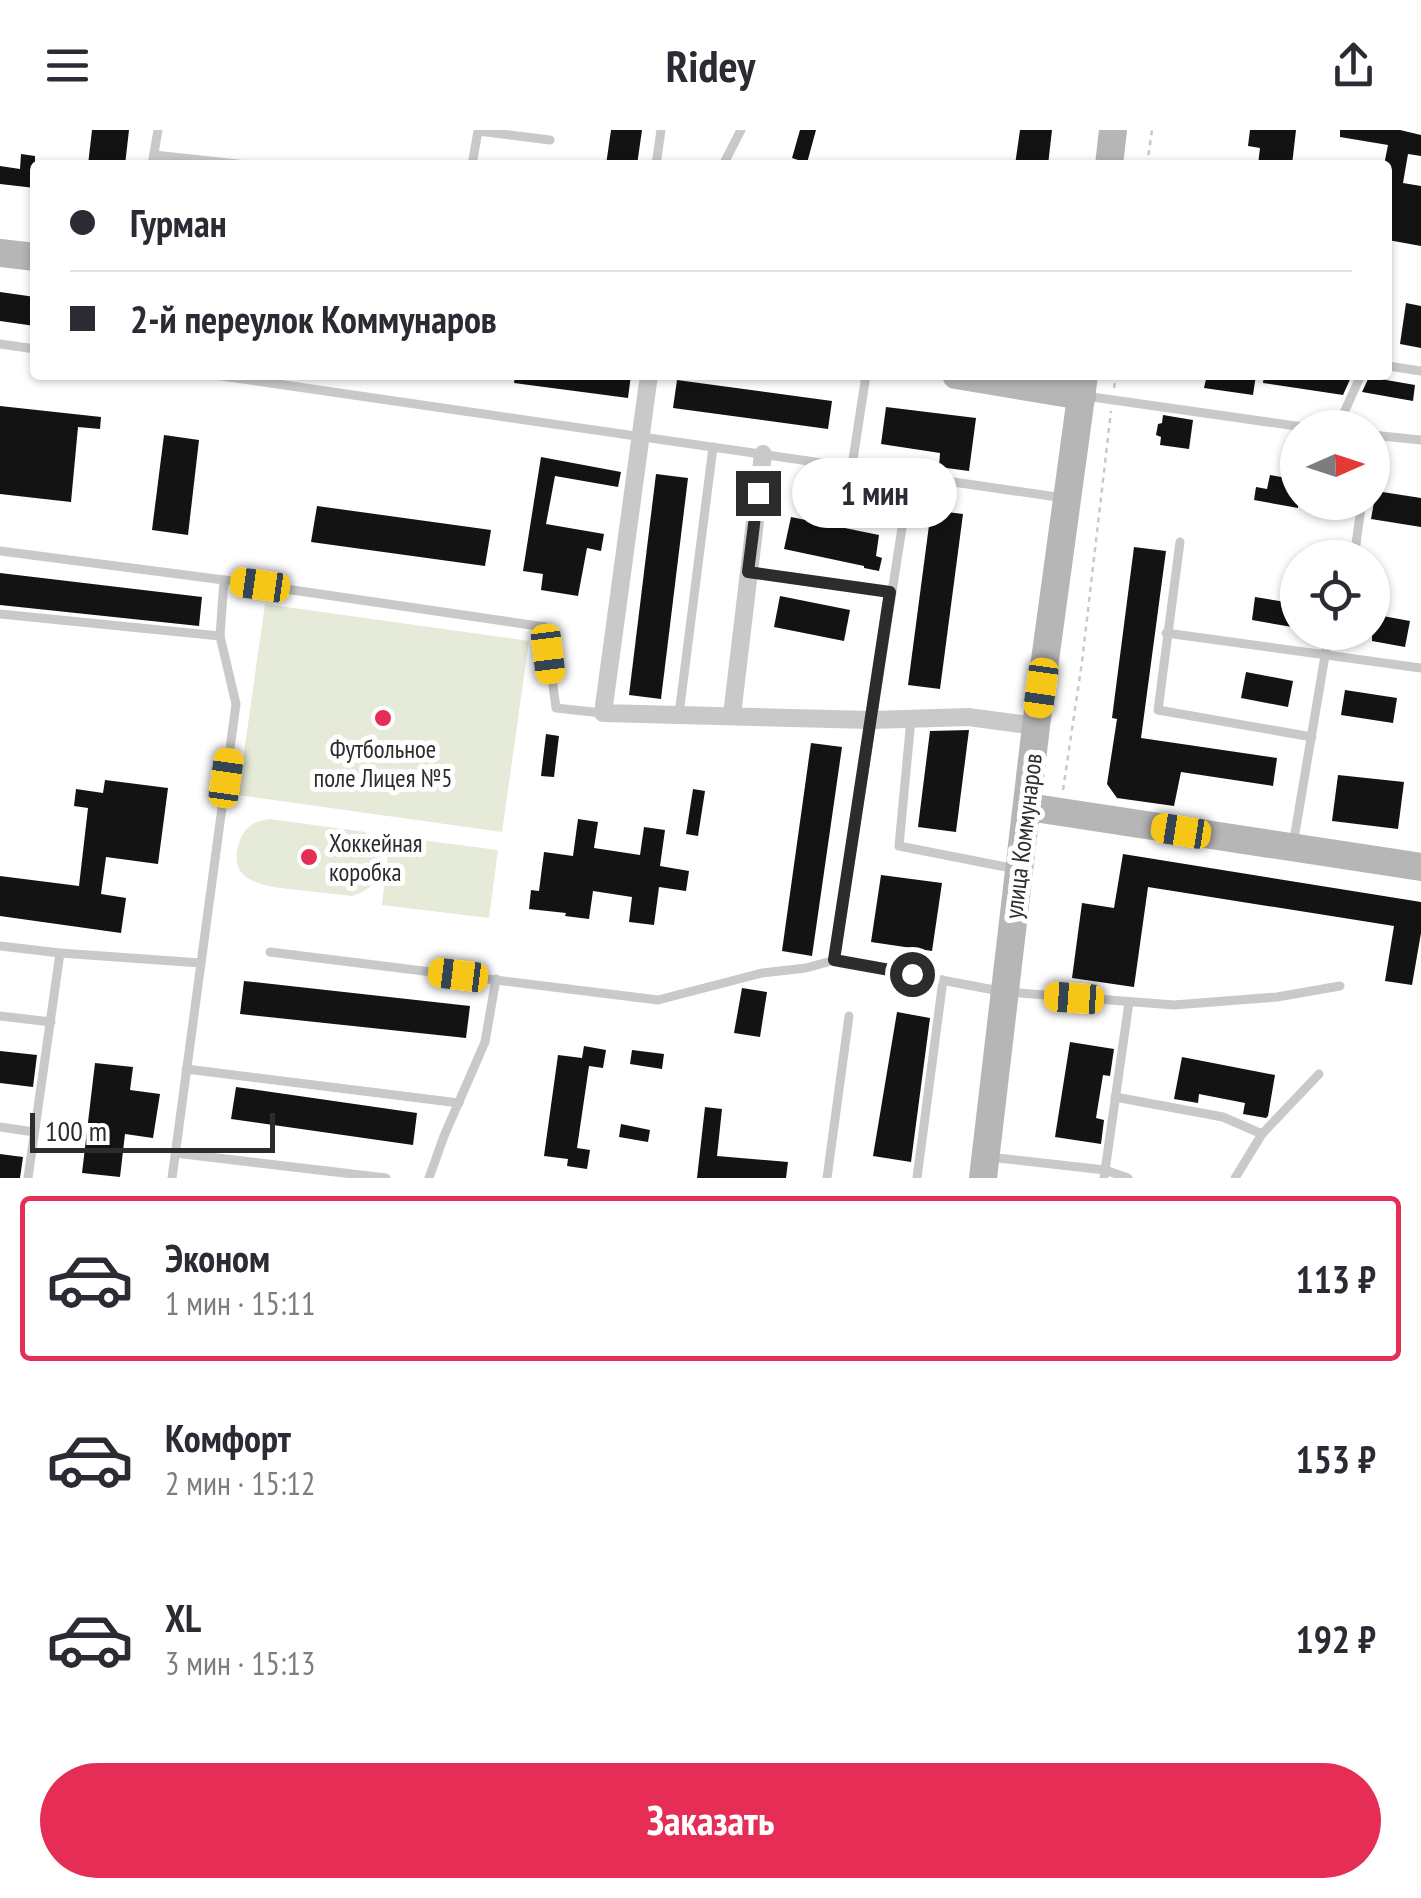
<!DOCTYPE html>
<html lang="ru">
<head>
<meta charset="utf-8">
<style>
  :root { --surface:#fff; --page:#f2f2f3; --text:#2b2b33; --muted:#7c7c81; --line:#e1e1e2; --accent:#e52d55 }
  body { margin:0; font-family:"PT Sans Narrow",sans-serif; background:var(--page); color:var(--text); height:100vh; display:flex; flex-direction:column; font-size:38px; white-space:nowrap }
  * { box-sizing:border-box; margin:0 }
  p { font-size:32px; color:var(--muted) }
  .icon { flex:none; width:55px; height:55px; fill:none; stroke:currentColor; stroke-width:2; stroke-linecap:round; stroke-linejoin:round }
  .map { position:relative; height:1048px; overflow:hidden }
  .details { display:flex; flex-direction:column; background:var(--surface); flex:1 }
  .details>* { flex:none }
  .top-card { position:absolute; left:30px; top:30px; width:1362px; height:220px; border-radius:10px; box-shadow:0 2px 8px #0004; display:grid; align-content:center; height:220px; padding:0 40px; background:var(--surface) }
  .needle { width:65px; rotate:87deg }
  .controls { position:absolute; left:1280px; top:280px; display:grid; gap:20px }
  .controls a { display:grid; place-items:center; width:110px; height:110px; border-radius:50%; background:var(--surface); box-shadow:0 2px 8px #0004; font-size:50px }
  .scale { position:absolute; left:30px; bottom:25px; width:245px; box-sizing:border-box; padding-left:10px; border:5px solid #2c2c2c; border-top:0; font-size:28px; line-height:35px; white-space:nowrap; color:#2c2c2c; -webkit-text-stroke:8px #fff; paint-order:stroke }
  .end { position:absolute; width:45px; height:45px; margin:-22px; border:12px solid #2c2c2c; background:#fff; box-shadow:0 0 0 5px #fff }
  .from { border-radius:50% }
  .bubble { position:absolute; height:70px; border-radius:35px; background:var(--surface); box-shadow:0 2px 8px #0004; font-size:32px; font-weight:800; line-height:70px; text-align:center }
  .car { position:absolute; width:30px; height:60px; margin:-30px -15px; border-radius:12px; box-shadow:0 0 8px 2px #0007; background:linear-gradient(#f5c518 24%,#345 0 40%,#f5c518 0 76%,#345 0 86%,#f5c518 0) }
  .top-card b { display:flex; align-items:center; gap:35px; height:95px; font-size:38px }
  .top-card b+b { border-top:2px solid var(--line) }
  .top-card i { width:25px; height:25px; background:var(--text) }
  ul { padding:18px 0 0; list-style:none }
  li { display:flex; align-items:center; gap:30px; height:165px; margin:0 20px 15px; padding:0 20px; border:5px solid transparent; border-radius:10px }
  li div { flex:1 }
  li b { display:block; font-size:38px }
  li em { font-style:normal; font-weight:800 }
  li.selected { border-color:var(--accent) }
  li>.icon { width:90px; height:90px; stroke-width:1.5 }
  .action { display:flex; gap:20px; margin-top:auto; padding:20px 40px }
  .action a { flex:1; height:115px; border-radius:60px; background:var(--accent); color:#fff; font-size:40px; font-weight:800; line-height:115px; text-align:center }
  header { display:flex; justify-content:space-between; align-items:center; height:130px; padding:0 40px; background:var(--surface); font-size:45px; font-weight:800 }
  .map>svg:first-child { display:block }
  .green { fill:#e5ead9 }
  .building { fill:#131313 }
  .lines { fill:none; stroke-linecap:round; stroke-linejoin:round }
  .path { stroke:#c9c9c9; stroke-width:2.5; stroke-dasharray:5 5; stroke-linecap:butt }
  .lane { stroke:#c9c9c9; stroke-width:9 }
  .street { stroke:#c9c9c9; stroke-width:18 }
  .secondary { stroke:#b6b6b6; stroke-width:28 }
  .route { stroke:#2c2c2c; stroke-width:12 }
  .poi-dot { fill:#e52d55; stroke:#fff; stroke-width:4 }
  .labels { text-anchor:middle; stroke-width:10; stroke-linejoin:round; paint-order:stroke }
  .poi-label { font-size:25px; fill:#2c2c2c; stroke:#fff }
  .street-label { font-size:25px; fill:#2c2c2c; stroke:#fff }
</style>
</head>
<body>
<header><svg class="icon" aria-label="menu" viewBox="0 0 24 24"><path d="M4 6h16M4 12h16M4 18h16"/></svg>Ridey<svg class="icon" aria-label="share" viewBox="0 0 24 24"><path d="M12 15V3M7 8l5-5 5 5M5 13v7h14v-7"/></svg></header>
<div class="map">
<svg width="1421" height="1048" viewBox="0 0 1421 1048">
  <rect width="100%" height="100%" fill="#fff"/>
  <g class="green">
    <polygon points="265,474 529,511 502,702 238,665"/>
    <path d="M270 689 365 702C391 724 386 756 352 766 334 764 315 762 297 760 266 756 224 754 240 710 246 695 256 691 270 689Z"/>
    <polygon points="390,706 498,720 489,788 382,775"/>
  </g>
  <g class="building">
    <polygon points="92,0 129,0 125,35 88,35"/>
    <polygon points="611,0 642,0 637,35 606,35"/>
    <polygon points="800,0 816,0 807,33 792,28"/>
    <polygon points="1020,0 1052,0 1048,35 1015,35"/>
    <polygon points="1250,0 1296,0 1292,35 1258,35 1260,18 1248,16"/>
    <polygon points="1340,0 1400,0 1421,5 1421,26 1408,24 1403,53 1421,56 1421,116 1388,110 1388,35 1384,35 1388,15 1340,7"/>
    <polygon points="21,24 35,26 35,58 0,54 0,36 20,39"/>
    <polygon points="0,162 35,167 35,196 0,191"/>
    <polygon points="1406,173 1421,176 1421,218 1400,214"/>
    <polygon points="515,245 631,245 628,268 514,253"/>
    <polygon points="1207,245 1256,245 1253,265 1204,258"/>
    <polygon points="1264,245 1352,245 1343,265 1263,253"/>
    <polygon points="1369,247 1415,255 1413,271 1362,262"/>
    <polygon points="677,250 832,271 828,299 673,278"/>
    <polygon points="0,276 101,287 100,299 78,297 71,372 0,364"/>
    <polygon points="886,277 976,288 969,341 939,337 940,323 881,314"/>
    <polygon points="1163,285 1193,290 1189,319 1160,315 1161,307 1156,305 1158,294 1162,293"/>
    <polygon points="164,305 199,310 188,405 152,400"/>
    <polygon points="541,327 621,342 618,357 555,346 546,394 604,404 601,421 587,418 578,466 541,460 543,444 523,441"/>
    <polygon points="656,344 688,348 661,569 629,565"/>
    <polygon points="1270,345 1298,350 1298,378 1254,370 1256,357 1267,359"/>
    <polygon points="1376,361 1421,368 1421,397 1371,389"/>
    <polygon points="317,376 491,400 485,436 311,412"/>
    <polygon points="931,380 963,384 940,559 908,555"/>
    <polygon points="791,387 879,405 876,426 882,428 879,441 864,438 864,436 784,419"/>
    <polygon points="1134,417 1166,421 1141,608 1277,628 1273,656 1181,642 1174,676 1117,668 1107,654 1117,589 1112,588"/>
    <polygon points="0,443 202,467 199,496 0,475"/>
    <polygon points="780,466 850,480 844,511 774,497"/>
    <polygon points="1255,467 1298,474 1298,498 1252,490"/>
    <polygon points="1372,484 1410,491 1405,517 1372,511"/>
    <polygon points="1246,542 1293,551 1288,577 1241,568"/>
    <polygon points="1345,560 1397,568 1393,593 1341,585"/>
    <polygon points="969,600 956,702 918,697 930,601"/>
    <polygon points="546,604 559,606 554,647 541,646"/>
    <polygon points="811,613 842,617 812,826 782,821"/>
    <polygon points="1338,645 1404,652 1398,699 1332,691"/>
    <polygon points="105,650 168,658 158,734 106,727 101,764 126,768 121,803 0,786 0,746 79,756 88,678 74,676 76,659 103,663"/>
    <polygon points="693,659 705,661 698,706 686,704"/>
    <polygon points="578,689 598,692 594,718 640,725 644,697 665,700 660,736 689,741 686,761 659,757 654,795 629,792 632,767 593,761 589,789 565,786 566,783 529,779 531,760 539,761 544,722 573,726"/>
    <polygon points="1123,724 1421,772 1421,803 1412,855 1385,851 1394,796 1148,757 1134,857 1072,848 1082,773 1114,778"/>
    <polygon points="881,745 942,753 932,821 871,812"/>
    <polygon points="244,851 470,876 466,908 240,884"/>
    <polygon points="742,858 767,862 760,907 734,903"/>
    <polygon points="897,882 930,888 911,1032 873,1026"/>
    <polygon points="1070,912 1114,919 1110,946 1103,945 1096,988 1104,990 1101,1014 1055,1007"/>
    <polygon points="584,916 606,920 603,938 589,936 577,1018 590,1020 587,1039 567,1036 568,1029 544,1026 558,925 582,928"/>
    <polygon points="632,920 664,924 662,939 630,934"/>
    <polygon points="0,921 37,925 33,957 0,953"/>
    <polygon points="1182,927 1275,945 1268,986 1266,988 1243,984 1245,973 1199,964 1198,973 1174,969"/>
    <polygon points="95,933 133,937 130,960 160,964 153,1008 125,1004 120,1047 82,1043"/>
    <polygon points="236,957 417,983 413,1015 231,989"/>
    <polygon points="705,977 722,979 717,1026 788,1032 786,1048 697,1048"/>
    <polygon points="621,994 650,1000 648,1012 619,1007"/>
    <polygon points="0,1024 23,1027 20,1048 0,1048"/>
  </g>
  <g class="lines">
    <g class="path">
      <polyline points="1147,35 1152,0"/>
      <polyline points="1114,258 1116,245"/>
      <polyline points="1063,660 1082,532 1111,281"/>
    </g>
    <g class="lane">
      <polyline points="154,25 247,35"/>
      <polyline points="152,35 158,0"/>
      <polyline points="472,35 478,1 550,10"/>
      <polyline points="656,35 661,0"/>
      <polyline points="723,35 741,0"/>
      <polyline points="0,214 35,219"/>
      <polyline points="1388,236 1421,241"/>
      <polyline points="215,245 1064,368"/>
      <polyline points="1085,266 1310,298"/>
      <polyline points="1337,298 1361,245"/>
      <polyline points="1372,305 1421,310"/>
      <polyline points="852,336 866,245"/>
      <polyline points="1180,412 1158,580 1312,607"/>
      <polyline points="0,421 224,450 220,506 236,574 172,1048"/>
      <polyline points="1354,428 1361,378"/>
      <polyline points="750,442 891,462"/>
      <polyline points="224,450 545,497 556,578 602,583"/>
      <polyline points="0,484 220,506"/>
      <polyline points="1166,503 1421,538"/>
      <polyline points="679,584 713,317"/>
      <polyline points="911,589 899,716 1016,739"/>
      <polyline points="1293,715 1329,502"/>
      <polyline points="0,816 60,823 28,1048"/>
      <polyline points="270,822 658,870 762,843 806,838 835,830 1005,862 1174,875 1277,867 1340,856"/>
      <polyline points="60,823 201,833"/>
      <polyline points="835,830 910,346"/>
      <polyline points="0,886 51,892"/>
      <polyline points="186,939 459,973"/>
      <polyline points="1115,967 1223,987 1262,1004"/>
      <polyline points="0,997 34,1002"/>
      <polyline points="175,1023 386,1048"/>
      <polyline points="989,1027 1105,1040 1128,1048"/>
      <polyline points="429,1048 444,1006 485,912 496,849"/>
      <polyline points="827,1048 849,886"/>
      <polyline points="917,1048 943,850"/>
      <polyline points="1104,1048 1129,872"/>
      <polyline points="1235,1048 1262,1004 1319,944"/>
    </g>
    <g class="street">
      <polyline points="649,245 603,583 871,590 968,587 1036,596"/>
      <polyline points="732,585 763,324"/>
    </g>
    <g class="secondary">
      <polyline points="1109,35 1113,0"/>
      <polyline points="0,123 35,127"/>
      <polyline points="956,245 1082,266"/>
      <polyline points="1028,677 1421,737"/>
      <polyline points="983,1048 1036,596 1084,245"/>
    </g>
  </g>
  <g class="lines">
    <polyline class="route" points="758,363 748,442 890,462 834,830 912,844"/>
  </g>
  <g class="poi-dot">
    <circle cx="383" cy="588" r="10"/>
    <circle cx="309" cy="727" r="10"/>
  </g>
  <g class="labels">
    <g class="poi-label">
      <text x="383" y="628">Футбольное<tspan x="383" dy="29">поле Лицея №5</tspan></text>
      <text x="329" y="722" text-anchor="start">Хоккейная<tspan x="329" dy="29">коробка</tspan></text>
    </g>
    <g class="street-label">
      <text transform="translate(1023 706) rotate(-83)" y="9">улица Коммунаров</text>
    </g>
  </g>
</svg>
<div class="controls">
<a><svg class="needle" viewBox="-14 -14 28 28"><path d="M0-13l5 13h-10z" fill="#e53935"/><path d="M0 13l5-13h-10z" fill="#7c7c81"/></svg></a>
<a><svg class="icon" aria-label="locate" viewBox="0 0 24 24"><circle cx="12" cy="12" r="6"/><path d="M12 2v4M12 18v4M2 12h4M18 12h4"/></svg></a>
</div>
<div class="scale">100 m</div>
<i class="end from" style="left:912px;top:844px"></i>
<i class="end" style="left:758px;top:363px"></i>
<div class="bubble" style="left:792px;top:328px;width:165px">1 мин</div>
<i class="car" style="left:260px;top:455px;rotate:278deg"></i>
<i class="car" style="left:548px;top:524px;rotate:173deg"></i>
<i class="car" style="left:1041px;top:558px;rotate:188deg"></i>
<i class="car" style="left:226px;top:648px;rotate:8deg"></i>
<i class="car" style="left:1181px;top:701px;rotate:279deg"></i>
<i class="car" style="left:458px;top:845px;rotate:277deg"></i>
<i class="car" style="left:1074px;top:868px;rotate:274deg"></i>
<div class="top-card">
<b><i class="from"></i>Гурман</b>
<b><i></i>2-й переулок Коммунаров</b>
</div>
</div>
<section class="details">
<ul>
<li class="selected"><svg class="icon" aria-label="car" viewBox="0 0 24 24"><path d="M5 17H2v-5l4-1 3-4h7l3 4 3 1v5h-3M9 17h6M6 11h13"/><circle cx="7" cy="17" r="2"/><circle cx="17" cy="17" r="2"/></svg><div><b>Эконом</b><p>1 мин · 15:11</p></div><em>113 ₽</em></li>
<li><svg class="icon" aria-label="car" viewBox="0 0 24 24"><path d="M5 17H2v-5l4-1 3-4h7l3 4 3 1v5h-3M9 17h6M6 11h13"/><circle cx="7" cy="17" r="2"/><circle cx="17" cy="17" r="2"/></svg><div><b>Комфорт</b><p>2 мин · 15:12</p></div><em>153 ₽</em></li>
<li><svg class="icon" aria-label="car" viewBox="0 0 24 24"><path d="M5 17H2v-5l4-1 3-4h7l3 4 3 1v5h-3M9 17h6M6 11h13"/><circle cx="7" cy="17" r="2"/><circle cx="17" cy="17" r="2"/></svg><div><b>XL</b><p>3 мин · 15:13</p></div><em>192 ₽</em></li>
</ul>
<div class="action"><a>Заказать</a></div>
</section>
</body>
</html>
